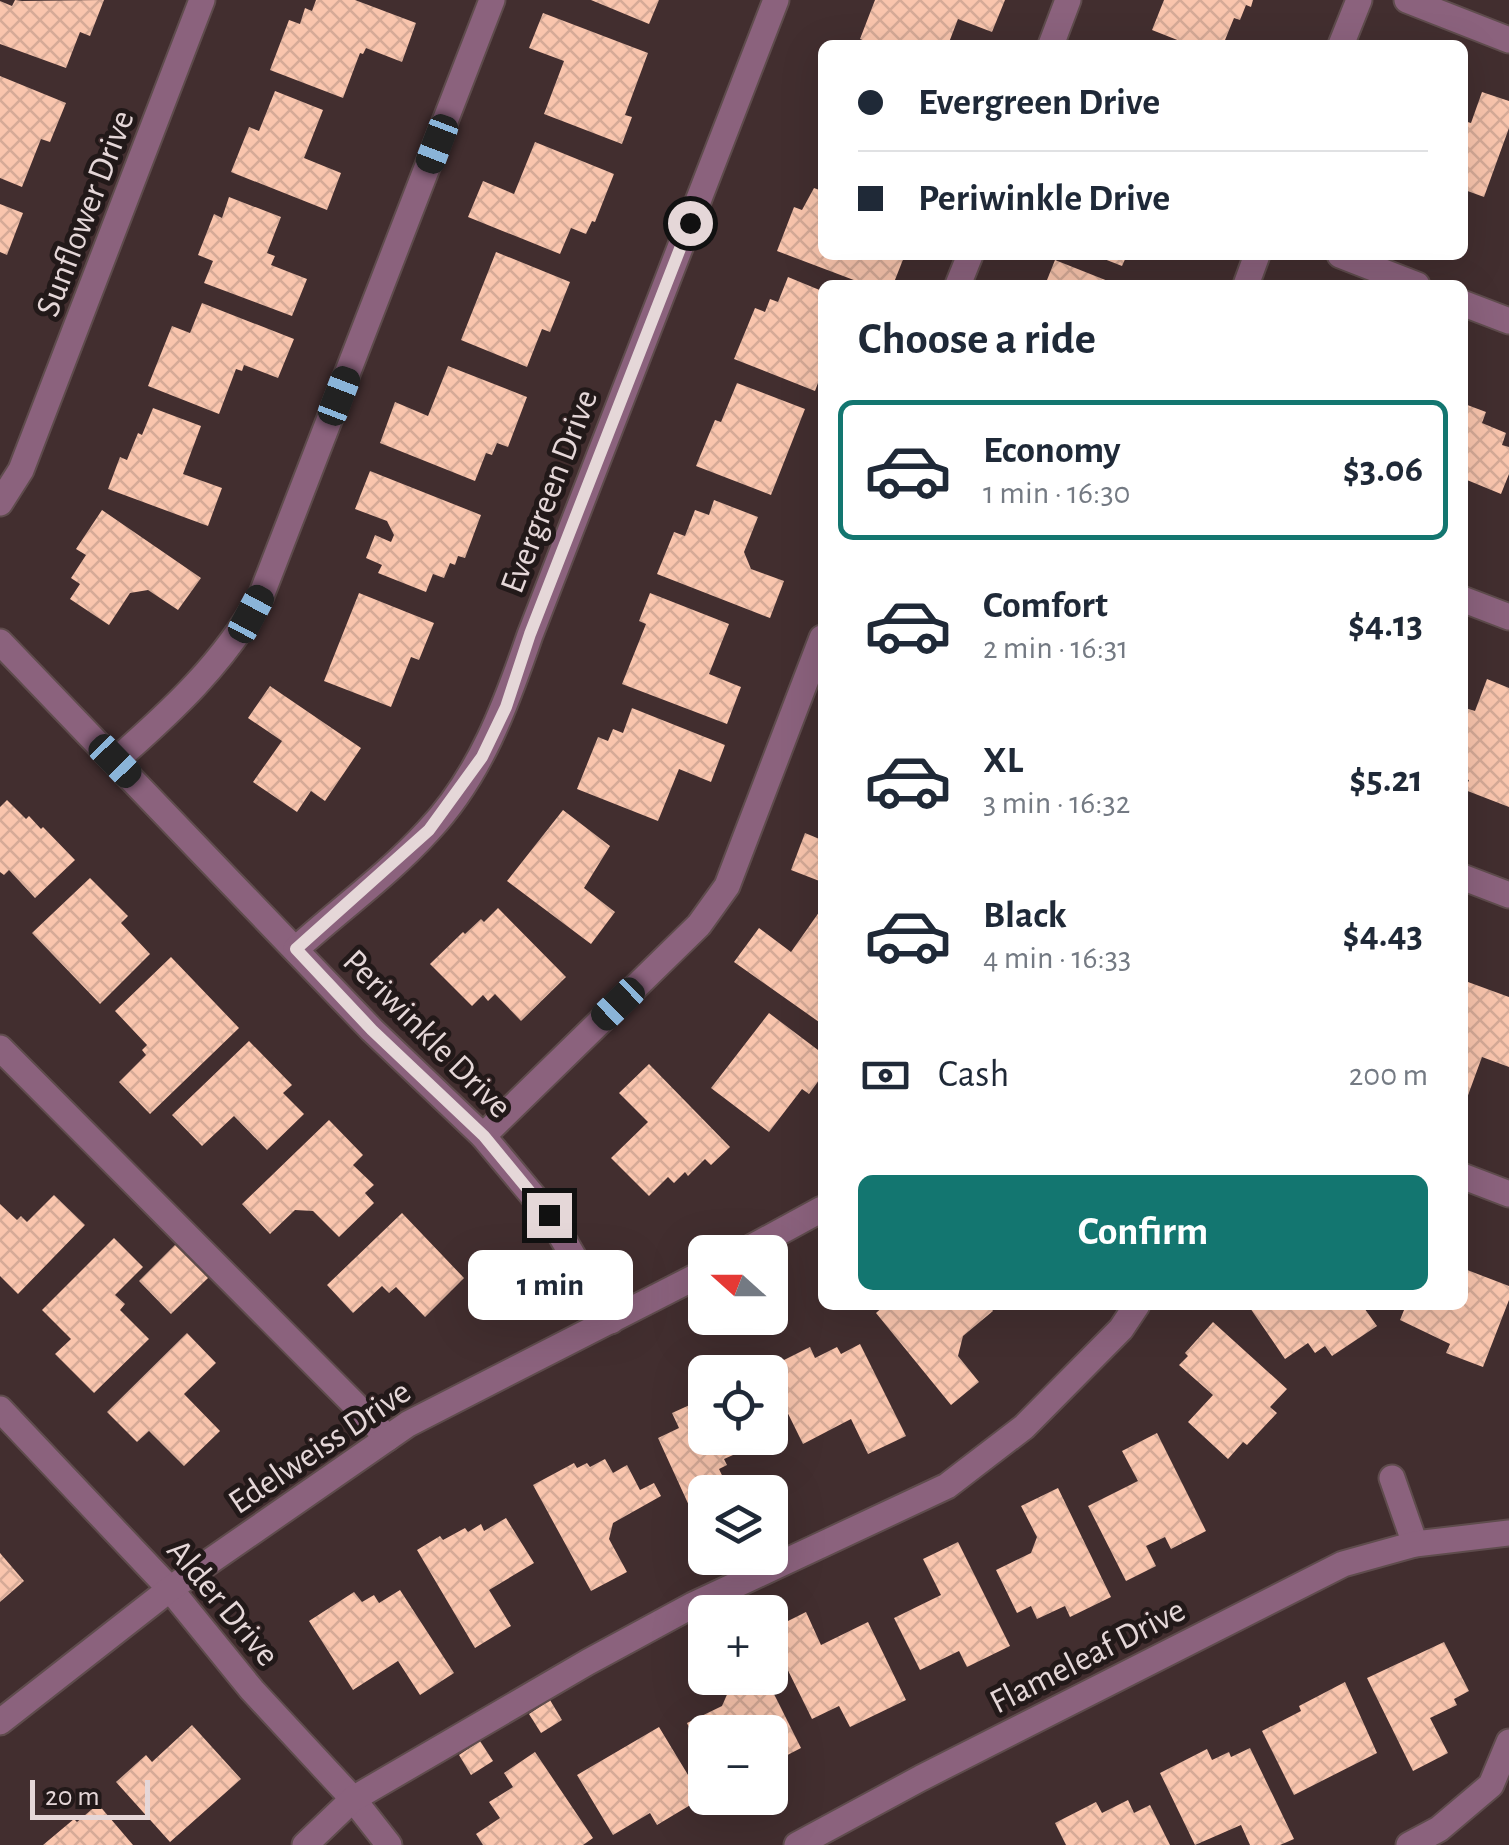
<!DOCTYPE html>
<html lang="en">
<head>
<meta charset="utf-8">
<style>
  :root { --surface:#fff; --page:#f6f6f7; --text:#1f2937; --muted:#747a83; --line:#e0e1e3; --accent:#137670 }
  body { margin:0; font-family:"Alegreya Sans",sans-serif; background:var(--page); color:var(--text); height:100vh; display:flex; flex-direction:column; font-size:38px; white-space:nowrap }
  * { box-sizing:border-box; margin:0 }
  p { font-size:32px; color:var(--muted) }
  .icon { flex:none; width:55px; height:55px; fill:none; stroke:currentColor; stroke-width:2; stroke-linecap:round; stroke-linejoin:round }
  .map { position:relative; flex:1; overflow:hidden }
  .details { position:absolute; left:818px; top:280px; width:650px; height:1030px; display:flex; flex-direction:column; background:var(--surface); border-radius:15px; box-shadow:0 10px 40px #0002 }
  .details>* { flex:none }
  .banner { position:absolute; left:818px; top:40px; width:650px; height:220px; border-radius:15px; box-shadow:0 10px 40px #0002; display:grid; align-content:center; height:220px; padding:0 40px; background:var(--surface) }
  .needle { width:65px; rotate:291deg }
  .controls { position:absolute; left:688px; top:1235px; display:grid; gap:20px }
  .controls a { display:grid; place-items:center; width:100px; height:100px; border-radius:15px; background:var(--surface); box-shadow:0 10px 40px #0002; font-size:50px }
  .scale { position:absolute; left:30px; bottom:25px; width:120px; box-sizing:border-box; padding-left:10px; border:5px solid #e5d7d8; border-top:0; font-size:28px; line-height:35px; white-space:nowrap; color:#e5d7d8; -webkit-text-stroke:8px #221919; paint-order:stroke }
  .end { position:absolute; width:45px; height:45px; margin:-22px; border:12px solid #e5d7d8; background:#111; box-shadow:0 0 0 5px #111 }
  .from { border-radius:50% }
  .bubble { position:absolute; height:70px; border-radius:15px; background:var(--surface); box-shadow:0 10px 40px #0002; font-size:32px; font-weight:600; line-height:70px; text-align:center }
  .car { position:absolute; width:30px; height:60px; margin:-30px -15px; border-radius:12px; box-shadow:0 0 8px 2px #0007; background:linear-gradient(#222 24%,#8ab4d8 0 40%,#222 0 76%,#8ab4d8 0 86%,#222 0) }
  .banner b { display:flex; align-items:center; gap:35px; height:95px; font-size:38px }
  .banner b+b { border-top:2px solid var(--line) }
  .banner i { width:25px; height:25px; background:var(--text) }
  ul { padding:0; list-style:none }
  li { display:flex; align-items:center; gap:30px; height:140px; margin:0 20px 15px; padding:0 20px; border:5px solid transparent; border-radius:15px }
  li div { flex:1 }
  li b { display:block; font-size:38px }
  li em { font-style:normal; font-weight:600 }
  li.selected { border-color:var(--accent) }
  li>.icon { width:90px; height:90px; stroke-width:1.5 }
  h2 { padding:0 40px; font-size:45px; line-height:120px }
  .pay { display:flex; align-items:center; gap:25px; height:110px; padding:0 40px; font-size:38px }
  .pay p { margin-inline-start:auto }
  .action { display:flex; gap:20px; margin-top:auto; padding:20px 40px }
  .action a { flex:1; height:115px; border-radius:15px; background:var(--accent); color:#fff; font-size:40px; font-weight:600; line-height:115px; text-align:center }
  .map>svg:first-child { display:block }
  .building { fill:url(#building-cross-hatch) }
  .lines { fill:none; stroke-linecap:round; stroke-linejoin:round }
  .minor-casing { stroke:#5f4c4d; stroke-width:29 }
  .minor { stroke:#8b627d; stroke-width:25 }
  .route { stroke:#e5d7d8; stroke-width:12 }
  .labels { text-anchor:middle; stroke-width:10; stroke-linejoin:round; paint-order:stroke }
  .street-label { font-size:35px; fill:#e5d7d8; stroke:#221919 }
</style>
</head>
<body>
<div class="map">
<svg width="1509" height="1845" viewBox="0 0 1509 1845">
  <defs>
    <pattern id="building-cross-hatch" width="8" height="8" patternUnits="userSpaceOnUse" patternTransform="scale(2.5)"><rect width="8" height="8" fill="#f9c5ad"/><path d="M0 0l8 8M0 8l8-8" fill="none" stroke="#d5aa97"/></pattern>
  </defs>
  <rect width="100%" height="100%" fill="#422e2f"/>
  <g class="building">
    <polygon points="15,0 22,1 104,0 90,36 80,32 66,68 0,44 0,1 12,6"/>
    <polygon points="316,0 355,0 416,23 402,62 366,48 363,54 360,53 343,98 270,70 289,20 300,24 305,8 312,11"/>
    <polygon points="591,0 659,0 649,24"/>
    <polygon points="875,0 1005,0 992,32 958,19 948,45 875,45 860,39"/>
    <polygon points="1164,0 1253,0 1251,7 1246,5 1240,20 1234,18 1223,45 1190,45 1152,30"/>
    <polygon points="543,13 648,53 625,115 632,117 622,144 544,114 564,61 529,48"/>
    <polygon points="0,76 66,103 50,142 41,139 22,187 0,178"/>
    <polygon points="275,91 323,110 304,158 341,173 327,210 231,172 249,127 259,131"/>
    <polygon points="1482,92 1509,101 1509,128 1484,197 1462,189 1462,125 1464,121 1471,123"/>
    <polygon points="535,142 614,174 595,222 592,221 586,234 571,228 560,254 468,217 483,181 514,194"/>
    <polygon points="814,188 822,191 822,255 904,257 893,285 867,285 777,251 794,207 802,210"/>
    <polygon points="229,197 281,217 267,253 275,256 271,265 307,279 292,316 204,283 213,261 198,255 214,214 222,218"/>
    <polygon points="0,204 23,213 7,255 0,252"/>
    <polygon points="496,252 570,282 550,332 542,329 527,367 461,340"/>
    <polygon points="1094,255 1127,255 1122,266"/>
    <polygon points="1055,260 1118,285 1045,285"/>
    <polygon points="788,277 822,291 822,372 815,391 734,359 755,308 765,312 770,299 778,302"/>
    <polygon points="202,303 294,339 278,378 244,365 242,371 236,369 219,414 148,386 172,326 190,333"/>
    <polygon points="448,366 527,397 508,447 497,443 492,455 486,453 475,481 380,443 395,402 428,416"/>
    <polygon points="737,383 805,409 771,495 696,466 715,420 721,422"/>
    <polygon points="1462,403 1486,412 1482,423 1506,433 1502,445 1509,447 1509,474 1501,494 1467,480 1462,482"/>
    <polygon points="153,408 201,426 183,474 222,488 208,526 108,489 120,457 127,460 138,433 142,435"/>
    <polygon points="370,471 481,515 465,558 458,556 455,565 450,563 444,578 433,574 426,592 378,573 382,565 366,558 375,535 391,542 394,535 387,521 355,509"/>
    <polygon points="714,500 758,517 744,552 751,569 784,581 770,618 657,574 674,532 685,536 695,510 709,515"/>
    <polygon points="102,510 201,578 178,610 148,590 130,593 109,625 70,599 80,584 71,578 86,555 76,549"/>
    <polygon points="359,593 434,623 419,660 411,657 391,707 324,681"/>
    <polygon points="650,593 729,624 709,674 741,687 727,724 622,684 646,624 639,621"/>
    <polygon points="1487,679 1509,688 1509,807 1465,790 1469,780 1462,778 1462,707 1475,711"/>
    <polygon points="270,686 361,748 325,801 311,791 297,812 253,782 282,741 248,718"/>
    <polygon points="632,708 725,745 711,782 679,769 658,821 577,789 598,737 608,741 613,729 623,733"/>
    <polygon points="7,800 26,819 29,816 41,829 43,827 75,860 35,898 9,870 4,875 0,872 0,807"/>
    <polygon points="563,810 610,846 584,888 615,912 591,944 507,881"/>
    <polygon points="805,833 822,840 822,882 791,870"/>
    <polygon points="90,878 128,916 121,923 150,954 100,1004 32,933"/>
    <polygon points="498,908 566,977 521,1021 495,994 488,1001 483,995 472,1006 430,964 463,932 465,934 481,919 484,922"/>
    <polygon points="822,908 822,1016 819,1022 734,962 759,928 791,952"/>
    <polygon points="171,957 239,1028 150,1114 119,1082 146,1055 142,1050 147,1045 115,1011"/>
    <polygon points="1468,982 1509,997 1509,1067 1482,1057 1467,1098 1462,1096 1462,997"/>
    <polygon points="769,1013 822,1053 822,1076 809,1094 802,1089 769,1132 711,1088"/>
    <polygon points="249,1041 292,1085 283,1093 304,1114 267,1150 234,1116 202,1146 172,1115"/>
    <polygon points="649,1064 730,1147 711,1165 705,1159 688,1176 685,1172 674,1183 668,1177 649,1196 611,1158 648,1122 619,1093"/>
    <polygon points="329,1120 363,1155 353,1165 374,1185 365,1193 374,1203 339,1237 313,1211 295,1210 270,1234 242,1204"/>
    <polygon points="54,1195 85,1225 18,1294 0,1276 0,1204 17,1220 21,1216 27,1222"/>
    <polygon points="402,1213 464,1278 425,1317 396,1287 389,1293 382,1286 353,1313 327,1285"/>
    <polygon points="114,1238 143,1267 115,1295 125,1304 120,1310 149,1339 94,1393 55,1354 71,1339 42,1310"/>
    <polygon points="175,1245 208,1278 171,1314 139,1281"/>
    <polygon points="1462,1268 1509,1286 1509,1300 1483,1367 1446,1353 1450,1344 1400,1320 1406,1305 1462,1305"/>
    <polygon points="885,1305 988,1305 993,1311 963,1336 958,1356 979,1382 951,1405 876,1313"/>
    <polygon points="1248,1305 1362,1305 1377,1326 1332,1356 1325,1346 1315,1353 1308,1343 1285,1359"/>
    <polygon points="1213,1322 1287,1389 1270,1407 1277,1413 1247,1445 1243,1442 1228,1459 1188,1422 1213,1395 1179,1365 1188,1356 1185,1353"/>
    <polygon points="187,1333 216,1363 184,1394 220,1431 184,1466 149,1431 137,1442 107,1412"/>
    <polygon points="860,1344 906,1436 868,1454 851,1419 803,1444 766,1369 810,1347 815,1358 837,1347 841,1354"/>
    <polygon points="705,1398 705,1438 757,1438 760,1443 724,1459 727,1465 719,1469 730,1492 705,1492 705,1519 697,1523 658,1438 679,1428 672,1413"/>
    <polygon points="1157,1433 1206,1531 1171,1549 1165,1537 1146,1546 1156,1566 1126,1581 1088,1506 1138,1481 1122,1451"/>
    <polygon points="605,1459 613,1473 627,1465 640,1490 654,1483 661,1496 613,1523 609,1539 627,1572 591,1591 533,1485 574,1463 577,1468 587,1463 590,1467"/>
    <polygon points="1058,1488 1111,1597 1070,1617 1065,1606 1037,1619 1031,1606 1017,1613 996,1570 1031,1553 1037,1537 1021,1506"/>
    <polygon points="506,1518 534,1563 489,1590 511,1626 475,1648 417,1550 440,1536 443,1540 465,1528 468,1532 481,1524 484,1531"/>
    <polygon points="958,1542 1010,1646 967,1667 959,1651 920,1670 894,1618 941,1595 923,1559"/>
    <polygon points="0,1553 24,1581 0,1602"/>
    <polygon points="400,1590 454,1673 420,1695 398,1661 353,1690 309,1621 354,1592 362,1602 374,1595 379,1603"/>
    <polygon points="806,1612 821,1645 868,1622 906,1700 850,1727 839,1706 812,1719 770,1634 770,1630"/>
    <polygon points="1444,1642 1469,1691 1454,1699 1457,1705 1430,1718 1448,1753 1413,1771 1367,1678"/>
    <polygon points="723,1678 766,1678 801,1748 770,1764 770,1732 705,1732 705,1760 687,1723 722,1706 729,1690"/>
    <polygon points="1345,1682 1377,1753 1294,1795 1262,1731 1301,1711 1299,1706"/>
    <polygon points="550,1700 562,1720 541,1733 529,1714"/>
    <polygon points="192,1725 241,1779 170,1842 116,1782 146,1755 152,1762"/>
    <polygon points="659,1727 702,1798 657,1825 650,1813 613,1835 577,1775"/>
    <polygon points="480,1741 493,1761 471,1775 459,1755"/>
    <polygon points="1250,1748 1294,1839 1280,1845 1250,1845 1241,1825 1195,1845 1160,1773 1207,1749 1212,1760 1229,1752 1231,1757"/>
    <polygon points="535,1752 593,1838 583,1845 483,1845 476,1834 500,1818 489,1802 513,1787 504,1773"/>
    <polygon points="1128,1800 1134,1813 1150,1805 1170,1845 1066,1845 1055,1823 1096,1802 1102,1813"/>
    <polygon points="98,1804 133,1845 43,1845 74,1819 77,1822"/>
  </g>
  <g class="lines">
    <defs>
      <g id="minor">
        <polyline points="1407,0 1509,40"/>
        <polyline points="1051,45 1068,0"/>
        <polyline points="1341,45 1359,0"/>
        <polyline points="1340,255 1417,285"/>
        <polyline points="958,285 970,255"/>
        <polyline points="1246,285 1257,255"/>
        <polyline points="1462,303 1509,321"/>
        <polyline points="0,503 21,470 202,0"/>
        <polyline points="1462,599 1509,617"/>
        <polyline points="0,642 372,1030 483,1136 549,1215 611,1321"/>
        <path d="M115 761C172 711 224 663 261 596L492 0"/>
        <polyline points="1462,877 1509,895"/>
        <path d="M296 949C339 910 389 874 428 831 480 776 506 705 530 635L776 0"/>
        <polyline points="0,1048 388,1438"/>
        <polyline points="483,1136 699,925 727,886 822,638"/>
        <polyline points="1462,1176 1509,1194"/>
        <polyline points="743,1252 822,1209"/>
        <polyline points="0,1409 170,1589 252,1690 353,1799 389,1845"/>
        <polyline points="1392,1478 1415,1544"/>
        <polyline points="0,1722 170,1589 408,1424 705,1272"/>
        <polyline points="305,1845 353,1799 588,1662 693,1605 947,1486 1024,1427 1121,1329 1137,1305"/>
        <polyline points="797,1845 921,1778 1343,1564 1415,1544 1509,1533"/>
        <polyline points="1409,1845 1439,1829 1491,1785 1509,1742"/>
      </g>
    </defs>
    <use href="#minor" class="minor-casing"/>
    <use href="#minor" class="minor"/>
  </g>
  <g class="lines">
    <polyline class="route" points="549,1215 484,1136 372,1030 296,949 429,830 482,757 506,707 530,634 690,223"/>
  </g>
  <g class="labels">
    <g class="street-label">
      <text transform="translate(84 213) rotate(-69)" y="12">Sunflower Drive</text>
      <text transform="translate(548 491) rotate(-69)" y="12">Evergreen Drive</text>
      <text transform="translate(428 1033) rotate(45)" y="12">Periwinkle Drive</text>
      <text transform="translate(319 1446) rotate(-34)" y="12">Edelweiss Drive</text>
      <text transform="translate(224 1602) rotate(50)" y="12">Alder Drive</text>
      <text transform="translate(1087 1655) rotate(-27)" y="12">Flameleaf Drive</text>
    </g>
  </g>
</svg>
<div class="controls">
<a><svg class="needle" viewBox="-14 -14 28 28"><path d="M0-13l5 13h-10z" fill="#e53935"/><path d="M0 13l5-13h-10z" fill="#747a83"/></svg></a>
<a><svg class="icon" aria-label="locate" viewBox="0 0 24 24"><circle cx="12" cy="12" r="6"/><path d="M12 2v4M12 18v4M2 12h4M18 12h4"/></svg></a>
<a><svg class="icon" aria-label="layers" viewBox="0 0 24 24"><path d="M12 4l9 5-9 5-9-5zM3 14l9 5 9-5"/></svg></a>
<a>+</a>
<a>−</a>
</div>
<div class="scale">20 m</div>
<i class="end from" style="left:690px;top:223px"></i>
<i class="end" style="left:549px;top:1215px"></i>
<div class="bubble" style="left:468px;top:1250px;width:165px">1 min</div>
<i class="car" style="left:437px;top:144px;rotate:201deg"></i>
<i class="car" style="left:339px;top:396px;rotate:21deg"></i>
<i class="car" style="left:251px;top:614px;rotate:28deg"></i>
<i class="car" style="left:115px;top:761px;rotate:136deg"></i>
<i class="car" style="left:618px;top:1004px;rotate:226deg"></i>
<div class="banner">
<b><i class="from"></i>Evergreen Drive</b>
<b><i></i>Periwinkle Drive</b>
</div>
<section class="details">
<h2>Choose a ride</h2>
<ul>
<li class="selected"><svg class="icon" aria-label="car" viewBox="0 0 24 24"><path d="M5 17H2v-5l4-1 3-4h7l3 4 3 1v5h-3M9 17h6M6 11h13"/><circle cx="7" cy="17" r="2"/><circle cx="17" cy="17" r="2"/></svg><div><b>Economy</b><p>1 min · 16:30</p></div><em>$3.06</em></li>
<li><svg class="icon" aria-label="car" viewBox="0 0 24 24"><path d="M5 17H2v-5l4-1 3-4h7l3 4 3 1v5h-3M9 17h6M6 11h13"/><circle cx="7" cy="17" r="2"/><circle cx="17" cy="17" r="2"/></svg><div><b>Comfort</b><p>2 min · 16:31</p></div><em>$4.13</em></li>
<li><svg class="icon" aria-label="car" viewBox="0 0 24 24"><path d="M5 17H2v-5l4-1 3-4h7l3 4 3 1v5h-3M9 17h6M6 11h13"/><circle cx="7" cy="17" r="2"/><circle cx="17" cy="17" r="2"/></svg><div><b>XL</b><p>3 min · 16:32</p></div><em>$5.21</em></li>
<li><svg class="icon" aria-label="car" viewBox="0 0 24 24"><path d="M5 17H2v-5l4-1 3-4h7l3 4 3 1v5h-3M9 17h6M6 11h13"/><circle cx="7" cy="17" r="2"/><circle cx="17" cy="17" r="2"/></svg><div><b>Black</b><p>4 min · 16:33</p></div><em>$4.43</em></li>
</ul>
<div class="pay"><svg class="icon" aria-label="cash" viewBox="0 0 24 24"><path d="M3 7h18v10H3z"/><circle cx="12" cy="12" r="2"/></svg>Cash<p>200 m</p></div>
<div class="action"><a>Confirm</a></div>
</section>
</div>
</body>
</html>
